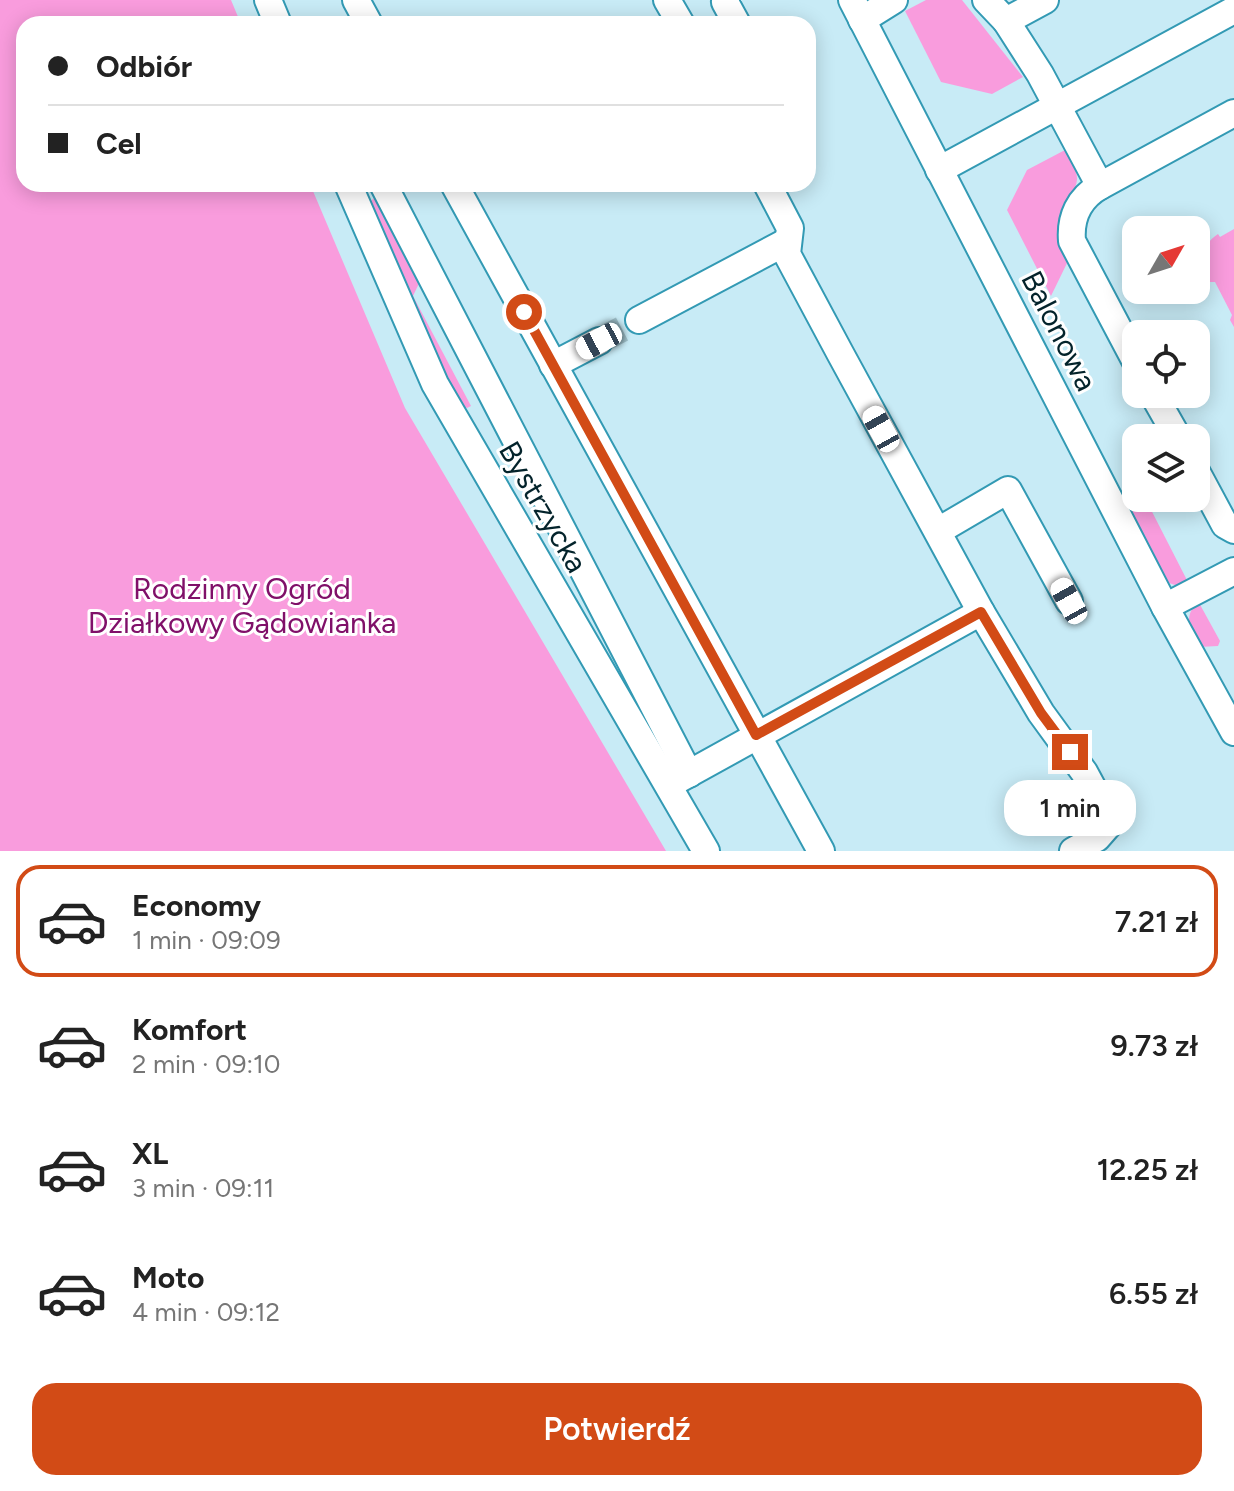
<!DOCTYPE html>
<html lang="pl">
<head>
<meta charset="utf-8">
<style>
  :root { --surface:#fff; --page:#f6f6f6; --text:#222; --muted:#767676; --line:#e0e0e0; --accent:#d24b16 }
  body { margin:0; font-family:Figtree,sans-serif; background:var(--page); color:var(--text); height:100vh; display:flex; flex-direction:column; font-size:30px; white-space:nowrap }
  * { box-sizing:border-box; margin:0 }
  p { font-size:26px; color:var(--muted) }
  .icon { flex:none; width:44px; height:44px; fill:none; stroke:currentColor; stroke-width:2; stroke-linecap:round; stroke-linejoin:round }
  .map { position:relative; height:851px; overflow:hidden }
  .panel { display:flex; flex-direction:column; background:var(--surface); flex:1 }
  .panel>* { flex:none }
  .hud { position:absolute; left:16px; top:16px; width:800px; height:176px; border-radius:24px; box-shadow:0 4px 20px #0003; display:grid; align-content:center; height:176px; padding:0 32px; background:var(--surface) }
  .needle { width:52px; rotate:51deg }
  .fabs { position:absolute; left:1122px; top:216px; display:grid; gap:16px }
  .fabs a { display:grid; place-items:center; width:88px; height:88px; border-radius:16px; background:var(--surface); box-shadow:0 4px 20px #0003; font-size:40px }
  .end { position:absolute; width:36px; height:36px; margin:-18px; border:10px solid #d24b16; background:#fff; box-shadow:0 0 0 4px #fff }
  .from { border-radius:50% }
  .bubble { position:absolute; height:56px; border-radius:24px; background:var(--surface); box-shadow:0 4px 20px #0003; font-size:26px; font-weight:600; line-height:56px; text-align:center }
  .car { position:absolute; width:24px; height:48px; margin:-24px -12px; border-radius:10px; box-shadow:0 0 6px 2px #0007; background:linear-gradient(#fff 24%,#345 0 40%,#fff 0 76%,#345 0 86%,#fff 0) }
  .hud b { display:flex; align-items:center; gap:28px; height:76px; font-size:30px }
  .hud b+b { border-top:2px solid var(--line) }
  .hud i { width:20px; height:20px; background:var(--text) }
  ul { padding:14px 0 0; list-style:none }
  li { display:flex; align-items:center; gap:24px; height:112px; margin:0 16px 12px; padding:0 16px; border:4px solid transparent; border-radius:24px }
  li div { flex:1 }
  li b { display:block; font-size:30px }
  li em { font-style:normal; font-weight:600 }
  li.on { border-color:var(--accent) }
  li>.icon { width:72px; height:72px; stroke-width:1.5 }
  .button { display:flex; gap:16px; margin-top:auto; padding:16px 32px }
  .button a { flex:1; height:92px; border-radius:24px; background:var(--accent); color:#fff; font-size:32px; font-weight:600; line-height:92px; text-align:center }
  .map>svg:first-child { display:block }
  .green { fill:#f99cdd }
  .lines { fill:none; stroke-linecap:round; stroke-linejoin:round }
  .minor-tunnel { stroke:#a1c3cd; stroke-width:26; stroke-dasharray:26 13; stroke-linecap:butt }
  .minor-casing { stroke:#339ab4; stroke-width:30 }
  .minor { stroke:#fff; stroke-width:26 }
  .route { stroke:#d24b16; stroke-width:10 }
  .labels { text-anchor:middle; stroke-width:6; stroke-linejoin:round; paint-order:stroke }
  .street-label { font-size:30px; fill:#03232b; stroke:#fff }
  .park-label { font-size:30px; fill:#801069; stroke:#fff }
</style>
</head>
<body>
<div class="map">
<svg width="1234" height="851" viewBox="0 0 1234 851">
  <rect width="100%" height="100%" fill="#c8ebf6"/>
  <g class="green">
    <polygon points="0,0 231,0 241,24 24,24 24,184 310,184 405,408 666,851 0,851"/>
    <polygon points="926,0 962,0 1023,77 992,94 941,82 905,11"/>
    <path d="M1065 150C1069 159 1078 170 1077 180 1076 189 1070 196 1066 204 1056 219 1056 238 1063 254H1067L1069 259 1051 296 1007 210 1027 170Z"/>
    <polygon points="376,196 422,277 413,296 471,406 467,408 457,402 428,341 369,203"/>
    <path d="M1234 229V327L1230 320 1232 315 1215 282H1210C1199 263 1199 247 1218 234L1220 237Z"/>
    <polygon points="1134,487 1136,498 1145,498 1190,586 1181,587 1166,582 1124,503"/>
    <path d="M1198 601 1220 641 1218 646 1199 647C1189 630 1183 617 1198 601Z"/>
  </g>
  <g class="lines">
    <polyline class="minor-tunnel" points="599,341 639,320"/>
    <defs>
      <g id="minor">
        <polyline points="268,0 278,24"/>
        <polyline points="356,0 369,24"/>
        <polyline points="667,0 681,24"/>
        <polyline points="726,0 725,2 737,24"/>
        <polyline points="852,0 1165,607 1234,732"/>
        <polyline points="986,0 1006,21"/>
        <path d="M1045 0 1006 21 1040 74 1100 186C1079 198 1070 217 1072 241L1136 362"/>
        <polyline points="862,20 894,0"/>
        <polyline points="939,170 1234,10"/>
        <polyline points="348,184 435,384 706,851"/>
        <polyline points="383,184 689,774"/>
        <polyline points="454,184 821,851"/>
        <polyline points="767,184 790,228 787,254 840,353 981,612 1041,713 1084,772 1111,822 1097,838 1073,851"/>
        <polyline points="1100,186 1234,113"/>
        <polyline points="639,320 788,241"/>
        <polyline points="553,365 599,341"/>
        <polyline points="1153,394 1178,438"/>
        <polyline points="1196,471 1225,525 1234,530"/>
        <polyline points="938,531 1008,490 1069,601"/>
        <polyline points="1165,607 1234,571"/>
        <polyline points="674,782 981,612"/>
      </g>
    </defs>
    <use href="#minor" class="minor-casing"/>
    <use href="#minor" class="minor"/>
  </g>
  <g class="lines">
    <polyline class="route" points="524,312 756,735 981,612 1041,713 1070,752"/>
  </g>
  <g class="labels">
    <g class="street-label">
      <text transform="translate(1059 331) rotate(63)" y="10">Balonowa</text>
      <text transform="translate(543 507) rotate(60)" y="10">Bystrzycka</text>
    </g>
    <g class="park-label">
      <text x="242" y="599">Rodzinny Ogród<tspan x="242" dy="34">Działkowy Gądowianka</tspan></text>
    </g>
  </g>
</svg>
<div class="fabs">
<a><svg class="needle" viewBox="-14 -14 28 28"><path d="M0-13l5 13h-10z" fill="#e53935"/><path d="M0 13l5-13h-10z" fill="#767676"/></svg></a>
<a><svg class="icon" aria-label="locate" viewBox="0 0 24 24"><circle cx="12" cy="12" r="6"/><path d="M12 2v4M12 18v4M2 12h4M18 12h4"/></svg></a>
<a><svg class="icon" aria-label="layers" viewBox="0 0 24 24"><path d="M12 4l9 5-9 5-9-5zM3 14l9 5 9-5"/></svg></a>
</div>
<i class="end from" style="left:524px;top:312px"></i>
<i class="end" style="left:1070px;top:752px"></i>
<div class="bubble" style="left:1004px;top:780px;width:132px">1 min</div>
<i class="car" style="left:599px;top:341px;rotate:242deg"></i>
<i class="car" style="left:881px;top:429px;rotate:331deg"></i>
<i class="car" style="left:1069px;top:601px;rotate:331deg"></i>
<div class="hud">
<b><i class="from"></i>Odbiór</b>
<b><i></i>Cel</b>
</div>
</div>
<section class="panel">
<ul>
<li class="on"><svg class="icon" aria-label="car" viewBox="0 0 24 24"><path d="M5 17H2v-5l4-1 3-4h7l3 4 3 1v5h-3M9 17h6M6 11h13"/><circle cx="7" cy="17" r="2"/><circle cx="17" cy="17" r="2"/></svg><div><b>Economy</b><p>1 min · 09:09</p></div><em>7.21 zł</em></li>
<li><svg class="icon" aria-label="car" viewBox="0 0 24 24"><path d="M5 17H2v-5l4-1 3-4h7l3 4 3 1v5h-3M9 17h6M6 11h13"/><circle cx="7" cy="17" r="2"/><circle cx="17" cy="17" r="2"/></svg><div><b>Komfort</b><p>2 min · 09:10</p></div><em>9.73 zł</em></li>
<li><svg class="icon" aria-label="car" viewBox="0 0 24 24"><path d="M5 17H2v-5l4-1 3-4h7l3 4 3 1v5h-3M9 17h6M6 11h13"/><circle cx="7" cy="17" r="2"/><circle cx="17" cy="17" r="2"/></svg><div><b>XL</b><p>3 min · 09:11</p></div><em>12.25 zł</em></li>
<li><svg class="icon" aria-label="car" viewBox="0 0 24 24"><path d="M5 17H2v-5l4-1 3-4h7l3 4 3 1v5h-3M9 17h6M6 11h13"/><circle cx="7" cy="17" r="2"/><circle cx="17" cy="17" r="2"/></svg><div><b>Moto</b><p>4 min · 09:12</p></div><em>6.55 zł</em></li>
</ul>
<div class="button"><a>Potwierdź</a></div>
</section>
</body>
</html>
